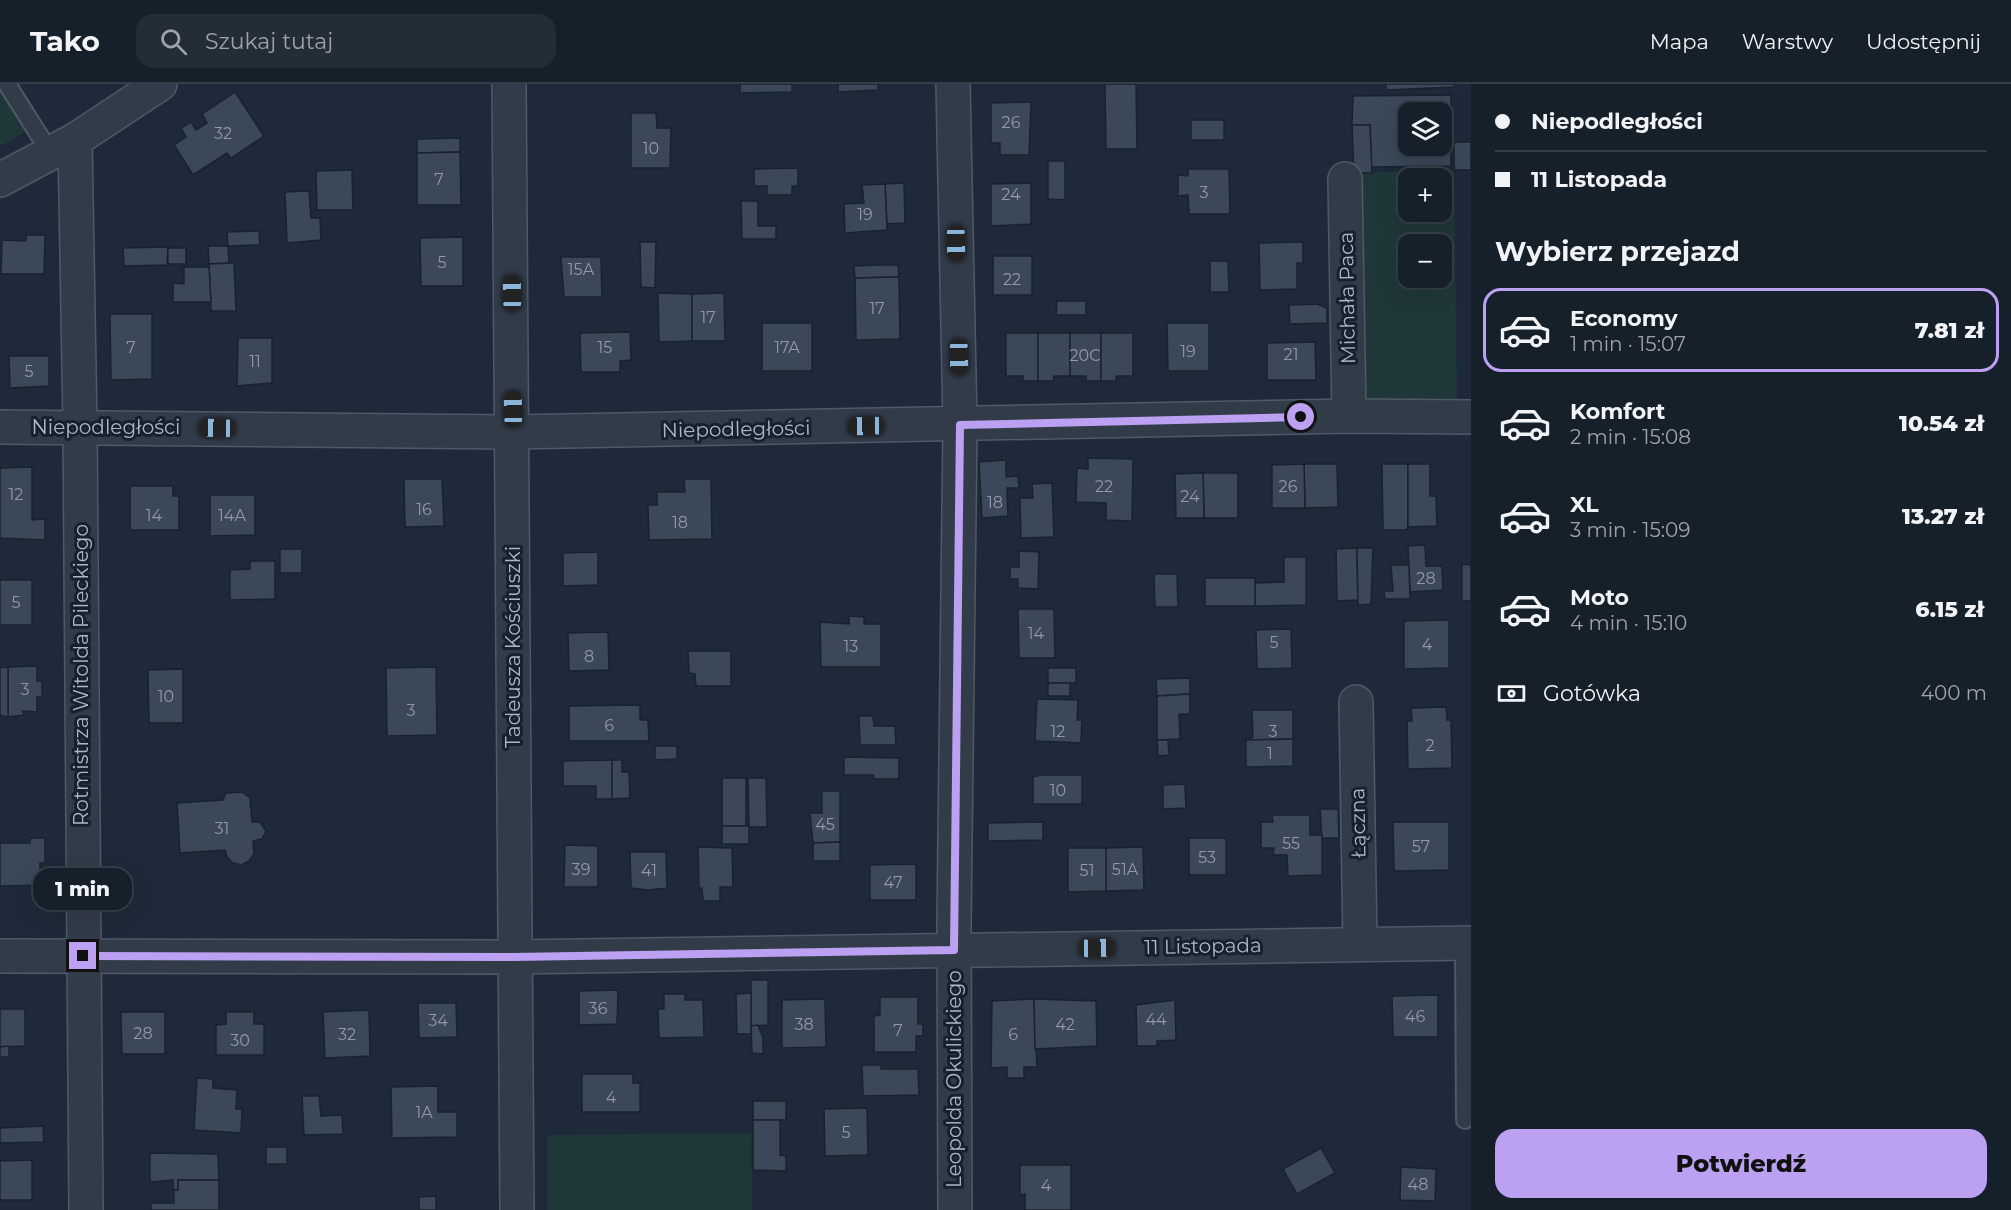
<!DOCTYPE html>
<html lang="pl">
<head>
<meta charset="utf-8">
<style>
  :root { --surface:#16202b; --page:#232d37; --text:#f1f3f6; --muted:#9ea3a9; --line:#353e47; --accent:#bca0f2 }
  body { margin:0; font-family:Montserrat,sans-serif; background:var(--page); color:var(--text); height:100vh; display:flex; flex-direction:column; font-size:22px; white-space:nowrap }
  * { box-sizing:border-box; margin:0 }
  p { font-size:20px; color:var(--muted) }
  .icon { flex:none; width:33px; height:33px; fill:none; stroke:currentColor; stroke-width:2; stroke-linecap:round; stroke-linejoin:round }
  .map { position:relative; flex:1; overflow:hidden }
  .details { display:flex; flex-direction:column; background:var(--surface); width:540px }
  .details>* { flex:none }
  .top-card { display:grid; align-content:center; height:132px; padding:0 24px; background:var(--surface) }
  .tools { position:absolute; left:1398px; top:18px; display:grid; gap:12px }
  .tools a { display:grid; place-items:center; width:54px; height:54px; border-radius:12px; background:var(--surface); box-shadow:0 6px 24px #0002,0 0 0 2px var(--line); font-size:30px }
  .end { position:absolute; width:27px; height:27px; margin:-14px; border:8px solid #bca0f2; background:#111; box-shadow:0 0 0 3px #111 }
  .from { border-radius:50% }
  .bubble { position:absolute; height:42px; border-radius:18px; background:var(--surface); box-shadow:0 6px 24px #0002,0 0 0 2px var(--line); font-size:20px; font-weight:800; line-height:42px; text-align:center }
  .car { position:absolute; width:18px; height:36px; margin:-18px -9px; border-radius:8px; box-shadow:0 0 4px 2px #0007; background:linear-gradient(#222 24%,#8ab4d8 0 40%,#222 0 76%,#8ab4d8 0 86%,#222 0) }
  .top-card b { display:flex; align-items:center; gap:21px; height:57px; font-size:22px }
  .top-card b+b { border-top:2px solid var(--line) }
  .top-card i { width:15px; height:15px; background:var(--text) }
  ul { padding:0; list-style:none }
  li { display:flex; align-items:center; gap:18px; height:84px; margin:0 12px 9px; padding:0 12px; border:3px solid transparent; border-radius:18px }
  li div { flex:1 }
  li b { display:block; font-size:22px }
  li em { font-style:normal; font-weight:800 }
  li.active { border-color:var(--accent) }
  li>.icon { width:54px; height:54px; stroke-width:1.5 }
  h2 { padding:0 24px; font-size:27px; line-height:72px }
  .pay { display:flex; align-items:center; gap:15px; height:66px; padding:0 24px; font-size:22px }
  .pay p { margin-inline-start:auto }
  .action { display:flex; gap:12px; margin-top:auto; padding:12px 24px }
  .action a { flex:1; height:69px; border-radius:18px; background:var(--accent); color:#111; font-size:24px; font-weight:800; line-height:69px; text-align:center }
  header { display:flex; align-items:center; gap:36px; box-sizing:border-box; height:84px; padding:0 30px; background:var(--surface); border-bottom:2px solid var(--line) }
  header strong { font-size:28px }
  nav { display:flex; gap:33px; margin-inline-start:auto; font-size:21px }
  .search { width:420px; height:54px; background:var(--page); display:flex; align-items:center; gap:15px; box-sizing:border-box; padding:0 21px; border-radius:18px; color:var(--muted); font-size:22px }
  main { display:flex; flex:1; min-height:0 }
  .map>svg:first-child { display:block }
  .green { fill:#20373a; fill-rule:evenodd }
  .building { fill:#3a4859; stroke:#19232f; stroke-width:1.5; fill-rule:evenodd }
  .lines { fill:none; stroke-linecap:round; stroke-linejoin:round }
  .lane-casing { stroke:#4f5967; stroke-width:20 }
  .street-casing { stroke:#4f5967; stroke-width:36 }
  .lane { stroke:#323c49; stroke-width:16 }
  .street { stroke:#323c49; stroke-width:33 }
  .route { stroke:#bca0f2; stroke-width:8 }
  .labels { text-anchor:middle; stroke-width:6; stroke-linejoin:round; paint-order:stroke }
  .number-label { font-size:16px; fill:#909aab }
  .street-label { font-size:20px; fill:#acb6c6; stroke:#17212d }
</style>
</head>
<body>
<header>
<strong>Tako</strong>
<div class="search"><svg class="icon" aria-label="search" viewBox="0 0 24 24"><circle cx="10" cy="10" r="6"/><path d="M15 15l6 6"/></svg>Szukaj tutaj</div>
<nav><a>Mapa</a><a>Warstwy</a><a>Udostępnij</a></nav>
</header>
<main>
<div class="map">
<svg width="1471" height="1126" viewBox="0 0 1471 1126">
  <rect width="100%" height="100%" fill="#1e2a39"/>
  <g class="green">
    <polygon points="0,4 29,46 0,62"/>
    <path d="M1454 86 1457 316H1356L1354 89ZM1408 94H1442V128H1408ZM1408 160H1442V194H1408Z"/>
    <polygon points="751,1049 752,1126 547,1126 547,1051"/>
  </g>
  <g class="building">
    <polygon points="740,0 792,0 792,8 740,9"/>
    <polygon points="838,0 878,0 878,6 838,8"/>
    <polygon points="1105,0 1136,0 1137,65 1106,65"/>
    <polygon points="1386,0 1454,0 1454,3 1386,6"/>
    <polygon points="235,8 264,52 231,74 227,69 193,91 174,61 186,53 181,44 191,38 196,46 207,39 202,30"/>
    <path d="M1451 11V82L1371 83 1370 41H1352L1353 12ZM1408 28H1442V62H1408Z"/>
    <polygon points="1031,18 1029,71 1000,71 1000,59 991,59 991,19"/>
    <polygon points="631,29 656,29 657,44 671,44 670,84 631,84"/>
    <rect x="1191" y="36" width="33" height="20"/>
    <polygon points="1352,41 1370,41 1372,89 1354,89"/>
    <polygon points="460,54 460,68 417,69 417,55"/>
    <rect x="1454" y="58" width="17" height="28"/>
    <polygon points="460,68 461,121 417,121 417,69"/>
    <polygon points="1048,77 1065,77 1065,116 1048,115"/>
    <polygon points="798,84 798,102 792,102 792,111 767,111 767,102 754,102 754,85"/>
    <polygon points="1188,85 1229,85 1230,130 1189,130 1188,111 1178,112 1178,91 1188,92"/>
    <polygon points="352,86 353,126 317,126 316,87"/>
    <polygon points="904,99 905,139 887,140 885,100"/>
    <polygon points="1031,99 1031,140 991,142 991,100"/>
    <polygon points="885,100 887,146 845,149 844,120 864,119 862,101"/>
    <polygon points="309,107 311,134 320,134 321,156 287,159 285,108"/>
    <polygon points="741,117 758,117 758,142 776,142 776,155 742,155"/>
    <polygon points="259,147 260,161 228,162 227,148"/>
    <polygon points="26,151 45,151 44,190 1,190 2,156 26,157"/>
    <polygon points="463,153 463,202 421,202 420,154"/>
    <polygon points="640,158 656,158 655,204 641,203"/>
    <polygon points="1303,158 1303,179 1297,179 1297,205 1260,206 1259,159"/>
    <polygon points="208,162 228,162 229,179 209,180"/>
    <polygon points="168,163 167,181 124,182 123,164"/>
    <rect x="168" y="164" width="18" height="16"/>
    <rect x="993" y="172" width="39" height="39"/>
    <polygon points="561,173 601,173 602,213 564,213"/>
    <polygon points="1210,177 1228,177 1229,208 1210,208"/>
    <polygon points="234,179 236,227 211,227 209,180"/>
    <polygon points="876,181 898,181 899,193 855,194 854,182"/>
    <polygon points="184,183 209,183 211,218 173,218 173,199 184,200"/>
    <polygon points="899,193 900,255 856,256 855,194"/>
    <polygon points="658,209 692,210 692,257 659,258"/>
    <polygon points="724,209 725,257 692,257 692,210"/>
    <polygon points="1057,217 1086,217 1086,231 1056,231"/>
    <polygon points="1317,220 1327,224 1327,239 1290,240 1289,221"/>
    <polygon points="110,230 152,230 152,295 111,296"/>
    <rect x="762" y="239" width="50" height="48"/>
    <polygon points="1167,239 1209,239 1209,287 1168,287"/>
    <polygon points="630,248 631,276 620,277 620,288 581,288 580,249"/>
    <polygon points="1006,249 1038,249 1038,297 1023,297 1023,292 1006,292"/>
    <polygon points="1038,249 1070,249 1070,292 1054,292 1053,297 1038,297"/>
    <polygon points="1070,249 1101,249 1101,297 1086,297 1086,292 1070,292"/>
    <polygon points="1101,249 1133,249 1133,292 1116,292 1116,297 1101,297"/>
    <polygon points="238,254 272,254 272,299 237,302"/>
    <polygon points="1315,258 1316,296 1267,296 1267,259"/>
    <polygon points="9,272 49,272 49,302 10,304"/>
    <polygon points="1088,374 1133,375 1132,437 1106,436 1106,419 1076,418 1077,384 1088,385"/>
    <polygon points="1006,376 1006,393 1018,392 1019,404 1007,404 1008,432 982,434 979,378"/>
    <polygon points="1304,380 1337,380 1338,423 1305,424"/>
    <polygon points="1304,380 1305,424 1272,424 1272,381"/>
    <polygon points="1382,380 1408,380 1408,443 1406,446 1383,446"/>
    <polygon points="1408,380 1430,380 1430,412 1436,412 1437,442 1408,443"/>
    <polygon points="32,383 32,436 45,435 45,456 0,454 0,384"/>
    <polygon points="1203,389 1238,389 1238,434 1204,434"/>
    <polygon points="1203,389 1204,434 1176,434 1175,390"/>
    <polygon points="404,395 442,395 444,442 405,443"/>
    <polygon points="684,395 711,395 712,455 649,456 648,421 657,421 657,408 685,408"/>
    <polygon points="1052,399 1054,453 1021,454 1020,414 1033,414 1032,400"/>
    <polygon points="130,402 173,402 173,412 179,412 179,446 130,446"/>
    <polygon points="210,411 255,411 255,451 210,452"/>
    <polygon points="1425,461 1426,482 1442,482 1443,506 1410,508 1408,462"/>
    <polygon points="1357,464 1358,516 1337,517 1336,465"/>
    <polygon points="1357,464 1373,464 1371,520 1358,521"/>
    <rect x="280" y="465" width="22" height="24"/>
    <polygon points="1019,467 1039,468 1038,505 1018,504 1018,495 1010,495 1010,483 1019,483"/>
    <polygon points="598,468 598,501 563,502 563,469"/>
    <polygon points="1284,473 1306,473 1306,521 1255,522 1255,499 1284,498"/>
    <polygon points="250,477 275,477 275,515 230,516 230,486 250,485"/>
    <polygon points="1462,480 1471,481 1471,517 1462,517"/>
    <polygon points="1391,481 1409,481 1410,515 1385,515 1384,507 1393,507"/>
    <polygon points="1154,490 1177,490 1178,523 1155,523"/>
    <rect x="1205" y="494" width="50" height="28"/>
    <rect x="0" y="496" width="32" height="45"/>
    <polygon points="1018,525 1054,525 1055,574 1019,574"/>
    <polygon points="849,532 864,533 864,540 881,540 881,583 821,583 820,538 849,540"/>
    <polygon points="1449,536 1449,584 1404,585 1404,537"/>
    <polygon points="1291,545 1292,584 1257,585 1256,546"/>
    <polygon points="608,548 609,586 569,587 568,549"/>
    <polygon points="688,567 731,567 731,602 696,602 695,590 689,589"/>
    <polygon points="37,582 37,597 42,597 42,613 37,613 37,628 23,627 24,631 8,633 8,583"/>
    <polygon points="8,583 8,633 6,633 0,631 0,584"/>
    <polygon points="436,583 437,651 387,652 386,584"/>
    <rect x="1048" y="584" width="28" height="15"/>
    <polygon points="183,585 183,639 149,639 148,586"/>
    <polygon points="1190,594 1190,610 1157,612 1156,595"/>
    <rect x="1048" y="599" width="22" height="13"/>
    <polygon points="1190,610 1190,630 1179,630 1180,655 1157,656 1157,612"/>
    <polygon points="1037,615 1078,616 1077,636 1082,636 1081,659 1035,657"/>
    <polygon points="640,621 640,636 648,636 649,657 569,657 569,622"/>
    <polygon points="1446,623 1447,636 1451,636 1452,684 1408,685 1407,637 1412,637 1411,624"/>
    <polygon points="1252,626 1293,626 1293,655 1246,656 1253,653"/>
    <polygon points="859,632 873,632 874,642 895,642 896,661 860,661"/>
    <polygon points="1293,655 1293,682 1246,683 1246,656"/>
    <polygon points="1157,656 1168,656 1169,671 1158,672"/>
    <polygon points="655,662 677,662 677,675 655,676"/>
    <polygon points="844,673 899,674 899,695 874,695 873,691 844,691"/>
    <polygon points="612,676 612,715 596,715 596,702 563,702 563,677"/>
    <polygon points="612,676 622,676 622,688 629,688 630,714 612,715"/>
    <polygon points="1041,691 1082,691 1082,720 1033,720 1033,693"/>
    <rect x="722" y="694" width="24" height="48"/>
    <polygon points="748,694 766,694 767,743 749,743"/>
    <polygon points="1185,700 1186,724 1163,725 1163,701"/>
    <polygon points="822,707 840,707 840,758 813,759 810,729 822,729"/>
    <polygon points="242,708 250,714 252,738 260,738 266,747 262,755 253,757 254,770 249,777 242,781 233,779 227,773 225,766 180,769 177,719 223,716 226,709"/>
    <polygon points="1320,725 1338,725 1339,754 1322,754"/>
    <polygon points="1272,731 1310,731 1310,751 1322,751 1322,791 1288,792 1287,771 1273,771 1274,764 1261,764 1261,738 1273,738"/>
    <polygon points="1043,738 1043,756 988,757 988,739"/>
    <polygon points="1393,738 1449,738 1449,786 1394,787"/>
    <rect x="722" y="742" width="27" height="18"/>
    <polygon points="30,754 45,754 45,779 40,779 40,801 0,802 0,759 30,759"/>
    <rect x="1189" y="754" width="37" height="37"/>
    <polygon points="840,758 840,777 813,777 813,759"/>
    <polygon points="565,761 598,762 598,803 564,803"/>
    <polygon points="698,763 732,764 733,803 720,803 720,817 703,817 702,804 699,804"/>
    <polygon points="1143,763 1144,806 1106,807 1106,764"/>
    <polygon points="1068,764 1106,764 1106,807 1068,808"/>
    <polygon points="630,768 666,768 667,804 648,806 631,804"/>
    <polygon points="916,780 916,816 870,816 870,781"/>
    <polygon points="751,896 768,896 768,941 751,942"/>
    <polygon points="618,906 617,940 579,941 579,907"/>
    <polygon points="751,909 751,950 737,950 736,910"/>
    <polygon points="664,910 685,910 685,916 703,916 704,953 659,954 658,925 664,925"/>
    <polygon points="1438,911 1438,953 1393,953 1392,912"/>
    <polygon points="880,913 918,913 918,940 923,940 923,952 916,952 916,968 874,968 874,932 880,931"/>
    <polygon points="825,915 826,963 782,964 782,916"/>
    <polygon points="1033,915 1034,915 1037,983 1024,983 1024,994 1007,994 1007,983 991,984 992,917"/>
    <polygon points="1034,915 1096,917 1097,962 1035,965"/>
    <polygon points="1175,916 1176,956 1157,957 1157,962 1137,962 1136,921"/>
    <polygon points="418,919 456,919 457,953 419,954"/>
    <polygon points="0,925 25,925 25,962 0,963"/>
    <polygon points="369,926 370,972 325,974 323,928"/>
    <polygon points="121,928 165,928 165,970 122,970"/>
    <polygon points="226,928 254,928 254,940 264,940 264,971 216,971 216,941 226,940"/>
    <polygon points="758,941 763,954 763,970 752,969 751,942"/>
    <polygon points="9,962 9,973 0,973 0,963"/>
    <polygon points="862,981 881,981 881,985 918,985 919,1011 863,1012"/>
    <polygon points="582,990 633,990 633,999 640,999 640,1028 582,1028"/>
    <polygon points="197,994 213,995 213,1004 237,1006 236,1025 242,1025 241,1049 194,1046"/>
    <polygon points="438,1002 438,1028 457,1028 457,1053 392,1054 391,1003"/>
    <polygon points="302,1012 319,1012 321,1032 342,1031 343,1050 304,1051"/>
    <rect x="753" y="1017" width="33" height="19"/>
    <polygon points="867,1024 868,1071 825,1072 824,1025"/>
    <polygon points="753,1036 780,1036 780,1071 786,1072 786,1087 753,1086"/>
    <polygon points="43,1042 44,1058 0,1059 0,1044"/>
    <rect x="266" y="1063" width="21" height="17"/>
    <polygon points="1321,1064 1335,1089 1297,1110 1283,1085"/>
    <polygon points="150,1069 218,1070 219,1096 178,1096 178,1106 173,1106 173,1096 150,1098"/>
    <polygon points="32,1076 32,1116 0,1116 0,1077"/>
    <polygon points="1020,1081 1071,1081 1071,1126 1025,1126 1025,1110 1020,1111"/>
    <polygon points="1401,1083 1436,1085 1435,1117 1400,1116"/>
    <polygon points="178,1096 219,1096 219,1126 151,1126 151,1119 174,1119 174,1106 178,1106"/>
    <polygon points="436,1112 436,1126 419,1126 419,1113"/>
  </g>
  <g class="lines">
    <defs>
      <g id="lane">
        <polyline points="7,0 51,70"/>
        <polyline points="1464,859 1465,1036"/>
      </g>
      <g id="street">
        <polyline points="509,0 517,1126"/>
        <polyline points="953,0 960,341 954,840 955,1126"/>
        <polyline points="75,56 80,343 86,1126"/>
        <polyline points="1345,95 1349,332"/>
        <polyline points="0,96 75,56 160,0"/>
        <polyline points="0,343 513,348 1349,332 1471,333"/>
        <polyline points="1356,618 1360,860"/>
        <polyline points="0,872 513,873 1471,859"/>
      </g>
    </defs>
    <use href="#lane" class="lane-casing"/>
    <use href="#street" class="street-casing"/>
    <use href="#lane" class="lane"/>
    <use href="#street" class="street"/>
  </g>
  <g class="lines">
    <polyline class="route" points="83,872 513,873 954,866 960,341 1301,333"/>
  </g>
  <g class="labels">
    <g class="number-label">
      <text x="1011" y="44">26</text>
      <text x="223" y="55">32</text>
      <text x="651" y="70">10</text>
      <text x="439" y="101">7</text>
      <text x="1204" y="114">3</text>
      <text x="1011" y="116">24</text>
      <text x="865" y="136">19</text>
      <text x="442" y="184">5</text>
      <text x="581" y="191">15A</text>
      <text x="1012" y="201">22</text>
      <text x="877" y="230">17</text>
      <text x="708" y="239">17</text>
      <text x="131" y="269">7</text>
      <text x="605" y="269">15</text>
      <text x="787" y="269">17A</text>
      <text x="1188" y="273">19</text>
      <text x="1291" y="276">21</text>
      <text x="1085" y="277">20C</text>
      <text x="255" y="283">11</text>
      <text x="29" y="293">5</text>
      <text x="1104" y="408">22</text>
      <text x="1288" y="408">26</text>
      <text x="16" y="416">12</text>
      <text x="1190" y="418">24</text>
      <text x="995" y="424">18</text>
      <text x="424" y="431">16</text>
      <text x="154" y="437">14</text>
      <text x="232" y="437">14A</text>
      <text x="680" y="444">18</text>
      <text x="1426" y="500">28</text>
      <text x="16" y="524">5</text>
      <text x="1036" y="555">14</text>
      <text x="1274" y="564">5</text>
      <text x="1427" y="566">4</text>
      <text x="851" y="568">13</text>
      <text x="589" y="578">8</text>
      <text x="25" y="611">3</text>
      <text x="166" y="618">10</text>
      <text x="411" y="632">3</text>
      <text x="609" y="647">6</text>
      <text x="1058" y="653">12</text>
      <text x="1273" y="653">3</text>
      <text x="1430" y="667">2</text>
      <text x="1270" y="675">1</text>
      <text x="1058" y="712">10</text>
      <text x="825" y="746">45</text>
      <text x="222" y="750">31</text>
      <text x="1291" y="765">55</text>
      <text x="1421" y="768">57</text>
      <text x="1207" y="779">53</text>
      <text x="581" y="791">39</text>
      <text x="1125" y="791">51A</text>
      <text x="649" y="792">41</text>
      <text x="1087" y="792">51</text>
      <text x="893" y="804">47</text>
      <text x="598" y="930">36</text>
      <text x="1415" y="938">46</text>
      <text x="1156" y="941">44</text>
      <text x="438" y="942">34</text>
      <text x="804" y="946">38</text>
      <text x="1065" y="946">42</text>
      <text x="898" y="952">7</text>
      <text x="143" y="955">28</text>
      <text x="347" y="956">32</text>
      <text x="1013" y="956">6</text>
      <text x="240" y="962">30</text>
      <text x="611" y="1019">4</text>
      <text x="424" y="1034">1A</text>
      <text x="846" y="1054">5</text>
      <text x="1418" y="1106">48</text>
      <text x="1046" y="1107">4</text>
    </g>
    <g class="street-label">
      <text transform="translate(1347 214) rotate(-91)" y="7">Michała Paca</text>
      <text x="106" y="350">Niepodległości</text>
      <text transform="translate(736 345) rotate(-1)" y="7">Niepodległości</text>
      <text transform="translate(513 563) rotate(-90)" y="7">Tadeusza Kościuszki</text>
      <text transform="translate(81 591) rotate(-90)" y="7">Rotmistrza Witolda Pileckiego</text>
      <text transform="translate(1358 739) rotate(-91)" y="7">Łączna</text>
      <text transform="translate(1203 862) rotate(-1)" y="7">11 Listopada</text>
      <text transform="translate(954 995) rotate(-90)" y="7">Leopolda Okulickiego</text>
    </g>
  </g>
</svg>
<div class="tools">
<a><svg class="icon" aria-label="layers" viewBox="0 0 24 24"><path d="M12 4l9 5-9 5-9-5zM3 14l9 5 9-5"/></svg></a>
<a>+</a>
<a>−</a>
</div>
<i class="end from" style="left:1301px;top:333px"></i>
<i class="end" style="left:83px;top:872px"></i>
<div class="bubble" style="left:33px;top:784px;width:99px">1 min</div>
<i class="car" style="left:956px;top:159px;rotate:179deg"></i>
<i class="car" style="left:512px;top:209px;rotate:359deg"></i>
<i class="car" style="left:959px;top:273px;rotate:179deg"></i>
<i class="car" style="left:513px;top:325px;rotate:359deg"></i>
<i class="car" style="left:866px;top:342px;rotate:269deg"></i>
<i class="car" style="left:217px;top:344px;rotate:271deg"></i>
<i class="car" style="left:1097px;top:864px;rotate:89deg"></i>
</div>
<section class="details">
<div class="top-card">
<b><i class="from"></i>Niepodległości</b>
<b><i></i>11 Listopada</b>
</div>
<h2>Wybierz przejazd</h2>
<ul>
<li class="active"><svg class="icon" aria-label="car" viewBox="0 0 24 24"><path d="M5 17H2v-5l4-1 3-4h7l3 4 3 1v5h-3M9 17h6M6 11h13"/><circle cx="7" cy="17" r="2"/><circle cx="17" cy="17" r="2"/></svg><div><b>Economy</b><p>1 min · 15:07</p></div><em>7.81 zł</em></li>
<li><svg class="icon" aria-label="car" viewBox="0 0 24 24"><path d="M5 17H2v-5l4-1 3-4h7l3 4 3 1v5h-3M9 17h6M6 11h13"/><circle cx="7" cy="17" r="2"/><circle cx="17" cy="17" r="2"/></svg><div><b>Komfort</b><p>2 min · 15:08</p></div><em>10.54 zł</em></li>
<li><svg class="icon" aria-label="car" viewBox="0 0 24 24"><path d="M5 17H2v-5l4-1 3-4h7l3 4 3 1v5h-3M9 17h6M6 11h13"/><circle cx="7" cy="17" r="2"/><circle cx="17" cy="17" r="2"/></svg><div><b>XL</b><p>3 min · 15:09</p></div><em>13.27 zł</em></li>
<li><svg class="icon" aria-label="car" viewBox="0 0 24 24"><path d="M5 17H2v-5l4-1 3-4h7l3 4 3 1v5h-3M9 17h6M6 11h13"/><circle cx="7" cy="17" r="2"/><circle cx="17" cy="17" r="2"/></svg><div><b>Moto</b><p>4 min · 15:10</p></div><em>6.15 zł</em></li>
</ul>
<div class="pay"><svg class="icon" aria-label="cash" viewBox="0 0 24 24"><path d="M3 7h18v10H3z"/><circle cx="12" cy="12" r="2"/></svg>Gotówka<p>400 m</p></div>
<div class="action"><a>Potwierdź</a></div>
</section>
</main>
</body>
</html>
